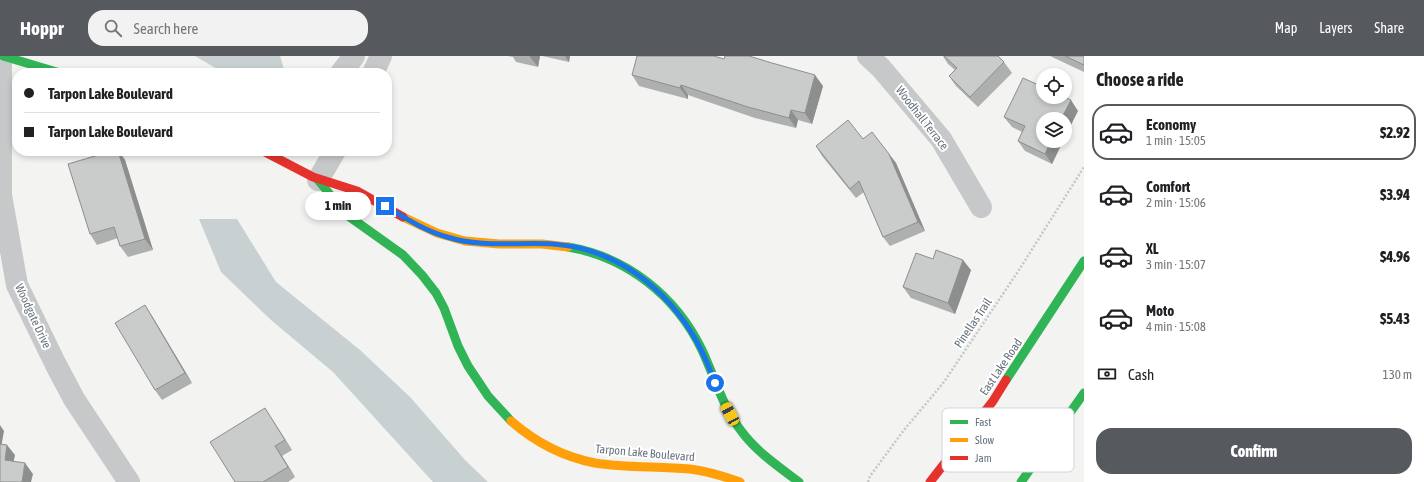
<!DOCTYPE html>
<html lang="en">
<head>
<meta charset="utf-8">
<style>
  :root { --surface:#fff; --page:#f2f2f2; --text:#202124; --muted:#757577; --line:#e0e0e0; --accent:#565a5e }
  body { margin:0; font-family:"Asap Condensed",sans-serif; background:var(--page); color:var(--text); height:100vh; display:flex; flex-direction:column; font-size:15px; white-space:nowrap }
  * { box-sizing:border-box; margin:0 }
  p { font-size:13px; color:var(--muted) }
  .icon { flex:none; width:22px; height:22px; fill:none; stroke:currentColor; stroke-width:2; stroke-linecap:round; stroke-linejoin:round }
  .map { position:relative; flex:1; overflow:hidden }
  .side { display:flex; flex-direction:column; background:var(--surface); width:340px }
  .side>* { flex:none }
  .top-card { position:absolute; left:12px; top:12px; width:380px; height:88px; border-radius:16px; box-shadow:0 2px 6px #0003; display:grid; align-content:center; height:88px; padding:0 12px; background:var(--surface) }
  .fabs { position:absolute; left:1036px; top:12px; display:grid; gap:8px }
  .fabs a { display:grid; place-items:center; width:36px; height:36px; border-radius:50%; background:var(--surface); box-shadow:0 2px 6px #0003; font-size:20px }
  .end { position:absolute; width:18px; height:18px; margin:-9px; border:5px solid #1a73e8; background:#fff; box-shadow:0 0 0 2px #fff }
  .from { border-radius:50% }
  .bubble { position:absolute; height:28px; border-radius:14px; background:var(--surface); box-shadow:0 2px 6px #0003; font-size:13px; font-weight:800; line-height:28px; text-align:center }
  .car { position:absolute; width:12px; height:24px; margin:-12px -6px; border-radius:5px; box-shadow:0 0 3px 1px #0007; background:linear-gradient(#f5c518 24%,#345 0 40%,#f5c518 0 76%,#345 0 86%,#f5c518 0) }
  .top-card b { display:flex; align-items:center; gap:14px; height:38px; font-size:15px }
  .top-card b+b { border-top:1px solid var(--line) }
  .top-card i { width:10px; height:10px; background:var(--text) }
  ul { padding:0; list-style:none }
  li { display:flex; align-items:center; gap:12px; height:56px; margin:0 8px 6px; padding:0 4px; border:2px solid transparent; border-radius:16px }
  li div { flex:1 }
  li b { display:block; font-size:15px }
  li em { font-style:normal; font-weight:800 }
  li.current { border-color:var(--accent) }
  li>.icon { width:36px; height:36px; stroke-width:1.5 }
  h2 { padding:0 12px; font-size:18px; line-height:48px }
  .pay { display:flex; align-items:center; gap:10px; height:44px; padding:0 12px; font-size:15px }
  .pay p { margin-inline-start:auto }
  .primary-button { display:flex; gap:8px; margin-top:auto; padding:8px 12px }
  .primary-button a { flex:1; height:46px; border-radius:16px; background:var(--accent); color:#fff; font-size:16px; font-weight:800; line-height:46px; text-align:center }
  header { display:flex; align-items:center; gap:24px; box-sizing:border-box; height:56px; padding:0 20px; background:var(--accent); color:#fff }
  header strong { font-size:19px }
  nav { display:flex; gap:22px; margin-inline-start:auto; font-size:14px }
  .search { width:280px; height:36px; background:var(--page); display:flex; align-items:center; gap:10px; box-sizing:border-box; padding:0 14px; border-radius:16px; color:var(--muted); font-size:15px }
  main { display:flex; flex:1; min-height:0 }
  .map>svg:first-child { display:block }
  .water { fill:#c8d0d2 }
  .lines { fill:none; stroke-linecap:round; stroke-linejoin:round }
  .path { stroke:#c5c6c6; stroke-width:2.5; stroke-dasharray:2 2; stroke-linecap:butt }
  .street { stroke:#c7c8c9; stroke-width:22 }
  .fast { stroke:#30b455; stroke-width:9 }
  .slow { stroke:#ff9f0a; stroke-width:9 }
  .jam { stroke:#e5322d; stroke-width:9 }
  .wall { fill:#aeafaf }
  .shaded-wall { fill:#8d8e8e }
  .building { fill:#cacbcb; stroke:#8d8e8e }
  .route { stroke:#1a73e8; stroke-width:5 }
  .labels { text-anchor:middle; stroke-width:4; stroke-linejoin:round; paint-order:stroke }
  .street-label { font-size:12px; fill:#66747e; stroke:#fff }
  .key { fill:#fff; stroke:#d1d5d8; stroke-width:1 }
  .key-label { font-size:11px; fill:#66747e }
</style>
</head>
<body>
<header>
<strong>Hoppr</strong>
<div class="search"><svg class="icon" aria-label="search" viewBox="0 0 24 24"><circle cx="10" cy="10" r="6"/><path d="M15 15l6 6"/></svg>Search here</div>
<nav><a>Map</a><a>Layers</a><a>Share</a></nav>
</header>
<main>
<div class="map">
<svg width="1084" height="426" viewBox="0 0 1084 426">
  <rect width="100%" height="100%" fill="#f3f3f1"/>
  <g class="water">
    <polygon points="195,0 280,0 285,17 224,17"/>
    <polygon points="199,163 237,163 276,226 360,294 410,341 465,404 488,426 433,426 333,316 271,264 221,216"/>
  </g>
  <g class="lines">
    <polyline class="path" points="868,426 870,420 904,374 944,326 1019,214 1084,111"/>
    <g class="street">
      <polyline points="1,0 1,139 17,229 56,309 74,343 129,426"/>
      <polyline points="868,0 881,12 941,83 981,151"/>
      <polyline points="341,17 354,0"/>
      <polyline points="373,17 381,0"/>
      <polyline points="318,124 335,95"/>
    </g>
    <g class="fast">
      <polyline points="3,0 60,17"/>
      <polyline points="318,124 347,159 403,199 422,219 436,237 444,252 458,290 468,310 488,340 511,365"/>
      <path d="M568 191C627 201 676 240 702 294 715 322 723 352 742 376 757 396 779 411 799 426"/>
      <polyline points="1006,324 1084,205"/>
      <polyline points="1021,426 1084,337"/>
    </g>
    <g class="slow">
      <polyline points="403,161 437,177 465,185 499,188 542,188 568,191"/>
      <path d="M511 365C535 386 564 401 595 407 626 412 658 410 690 413 707 415 723 420 740 426"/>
    </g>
    <g class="jam">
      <polyline points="263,95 313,121 357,135 403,161"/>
      <polyline points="930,426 993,345 1006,324"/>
    </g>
  </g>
  <g class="wall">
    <polygon points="508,0 540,0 538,11 516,6 513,1"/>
    <polygon points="542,0 570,0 569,6"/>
    <polygon points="943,0 998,0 1004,6 1012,17 978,51 956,30 949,20 955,14 948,8"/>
    <polygon points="1050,0 1084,0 1084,16"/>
    <polygon points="724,3 823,30 812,68 798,64 796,72 755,62 688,39 688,43 639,30 632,19"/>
    <polygon points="1078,55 1043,85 1063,85 1052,108 1025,95 1018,85 1022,76 1012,71 1004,61"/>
    <polygon points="863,83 889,98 896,107 925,175 890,190 883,181 864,136 856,142 822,100 816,90"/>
    <polygon points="112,95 119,95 125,104 153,194 128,201 120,190 118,182 97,189 90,178"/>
    <polygon points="933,203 971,214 955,258 911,242 903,231"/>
    <polygon points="152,260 192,327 162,344 155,334"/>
    <polygon points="272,363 292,394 282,400 295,421 288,426 235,426"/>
  </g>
  <g class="shaded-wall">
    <polygon points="530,0 540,0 538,11 530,1"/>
    <polygon points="565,0 570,0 569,6"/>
    <polygon points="815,19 823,30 812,68 805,57"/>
    <polygon points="681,29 688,39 688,43 680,32"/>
    <polygon points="1071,44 1078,55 1065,81 1065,63 1061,63"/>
    <polygon points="791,54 798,64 796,72 789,62"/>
    <polygon points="1051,85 1063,85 1052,108 1045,98"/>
    <polygon points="118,95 125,104 153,194 145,183"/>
    <polygon points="889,98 896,107 925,175 918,166"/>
    <polygon points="963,204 971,214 955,258 948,247"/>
    <polygon points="145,249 152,260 192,327 185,317"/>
    <polygon points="265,352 272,363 292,394 285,384"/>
    <polygon points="0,369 4,375 0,397"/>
    <polygon points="7,389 15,399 12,414 5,404"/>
    <polygon points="275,390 282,400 295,421 288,411"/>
    <polygon points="25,407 33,418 31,426 22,426"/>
  </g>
  <g class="building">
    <polygon points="637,0 714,0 724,3 725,0 749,0 772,7 815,19 805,57 791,54 789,62 748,51 681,29 680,32 632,19"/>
    <polygon points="944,0 998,0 1004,6 970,41 949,20 957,12"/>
    <polygon points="1065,0 1084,0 1084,9"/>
    <polygon points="1023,22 1043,31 1043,41 1064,41 1071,44 1061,63 1043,63 1043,85 1051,85 1045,98 1018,85 1025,70 1004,61"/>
    <polygon points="848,64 863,83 872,76 889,98 918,166 883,181 859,125 850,133 816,90"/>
    <polygon points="112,95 118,95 145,183 120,190 114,171 90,178 68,108"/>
    <polygon points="936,194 963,204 948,247 903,231 916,197 933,203"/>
    <polygon points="145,249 185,317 155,334 115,267"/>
    <polygon points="265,352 285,384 275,390 288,411 263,426 235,426 210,386"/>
    <polygon points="0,388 7,389 5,404 25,407 22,426 0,426"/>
  </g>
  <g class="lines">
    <path class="route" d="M385 150C405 162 425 175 447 181 482 192 517 186 553 188 615 192 667 232 697 286 704 299 710 313 715 327"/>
  </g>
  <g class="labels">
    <g class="street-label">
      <text transform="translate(922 62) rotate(52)" y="4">Woodhall Terrace</text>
      <text transform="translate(33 260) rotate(65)" y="4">Woodgate Drive</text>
      <text transform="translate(973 267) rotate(-56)" y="4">Pinellas Trail</text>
      <text transform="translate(1001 311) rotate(-56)" y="4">East Lake Road</text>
      <text transform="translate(645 397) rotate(5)" y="4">Tarpon Lake Boulevard</text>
    </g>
  </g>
  <rect x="942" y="352" width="132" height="64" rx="6" class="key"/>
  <rect x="950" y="364" width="18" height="4" fill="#30b455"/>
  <rect x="950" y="382" width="18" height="4" fill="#ff9f0a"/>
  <rect x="950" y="400" width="18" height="4" fill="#e5322d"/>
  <g class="key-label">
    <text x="975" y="370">Fast</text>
    <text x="975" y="388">Slow</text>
    <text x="975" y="406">Jam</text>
  </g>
</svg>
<div class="fabs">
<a><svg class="icon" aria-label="locate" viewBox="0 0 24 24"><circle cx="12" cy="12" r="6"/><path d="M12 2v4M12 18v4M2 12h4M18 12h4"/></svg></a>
<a><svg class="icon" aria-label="layers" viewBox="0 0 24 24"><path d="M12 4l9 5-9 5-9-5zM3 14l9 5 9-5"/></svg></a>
</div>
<i class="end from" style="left:715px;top:327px"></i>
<i class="end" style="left:385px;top:150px"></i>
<div class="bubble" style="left:305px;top:136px;width:66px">1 min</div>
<i class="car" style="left:730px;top:358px;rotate:332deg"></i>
<div class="top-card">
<b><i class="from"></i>Tarpon Lake Boulevard</b>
<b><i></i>Tarpon Lake Boulevard</b>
</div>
</div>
<section class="side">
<h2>Choose a ride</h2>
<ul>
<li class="current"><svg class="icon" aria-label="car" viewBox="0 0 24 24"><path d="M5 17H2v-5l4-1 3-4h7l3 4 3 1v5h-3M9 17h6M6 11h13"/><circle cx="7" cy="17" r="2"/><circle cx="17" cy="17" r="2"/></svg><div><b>Economy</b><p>1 min · 15:05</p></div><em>$2.92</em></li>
<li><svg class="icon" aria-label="car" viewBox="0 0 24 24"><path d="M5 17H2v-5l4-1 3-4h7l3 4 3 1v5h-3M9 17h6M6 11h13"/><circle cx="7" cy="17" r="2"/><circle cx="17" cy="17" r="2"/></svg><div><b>Comfort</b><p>2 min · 15:06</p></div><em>$3.94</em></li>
<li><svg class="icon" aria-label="car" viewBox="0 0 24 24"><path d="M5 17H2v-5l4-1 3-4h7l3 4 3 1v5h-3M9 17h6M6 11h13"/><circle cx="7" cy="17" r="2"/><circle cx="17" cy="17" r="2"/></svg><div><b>XL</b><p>3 min · 15:07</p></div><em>$4.96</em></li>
<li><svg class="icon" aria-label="car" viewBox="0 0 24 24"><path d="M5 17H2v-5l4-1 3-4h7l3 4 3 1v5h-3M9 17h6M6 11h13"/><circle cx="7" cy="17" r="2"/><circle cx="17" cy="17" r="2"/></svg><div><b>Moto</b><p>4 min · 15:08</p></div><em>$5.43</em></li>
</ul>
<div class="pay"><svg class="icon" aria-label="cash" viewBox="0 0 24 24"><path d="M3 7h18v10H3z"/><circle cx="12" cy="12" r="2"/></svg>Cash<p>130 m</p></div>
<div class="primary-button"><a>Confirm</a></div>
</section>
</main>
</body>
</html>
